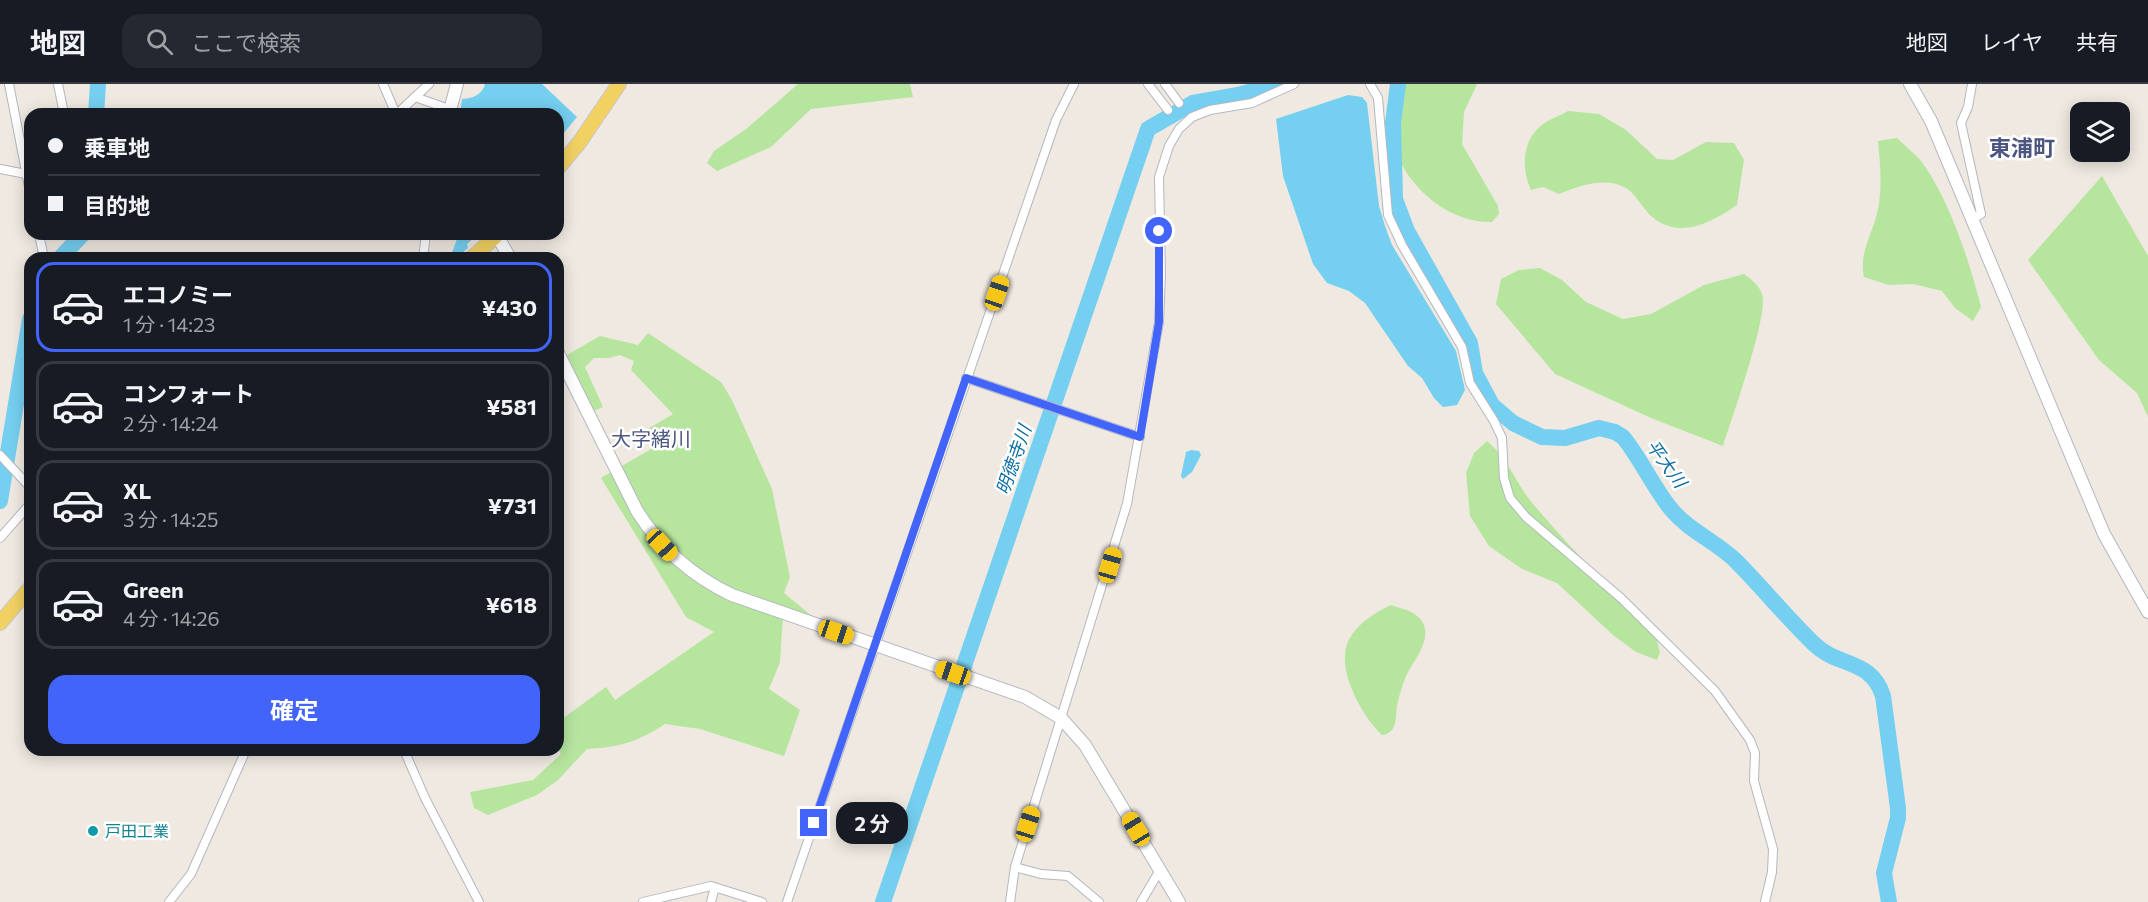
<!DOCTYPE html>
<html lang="ja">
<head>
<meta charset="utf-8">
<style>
  :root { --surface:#171b24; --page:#242831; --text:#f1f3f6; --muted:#9ea1a6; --line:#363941; --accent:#4264fb }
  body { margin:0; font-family:Commissioner,"Noto Sans JP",sans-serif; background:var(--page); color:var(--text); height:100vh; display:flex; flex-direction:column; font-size:22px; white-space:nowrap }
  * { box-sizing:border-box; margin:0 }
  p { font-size:20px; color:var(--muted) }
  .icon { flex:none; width:33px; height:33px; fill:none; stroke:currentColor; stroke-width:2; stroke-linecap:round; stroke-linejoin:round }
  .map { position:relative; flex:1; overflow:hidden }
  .sheet { position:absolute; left:24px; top:168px; width:540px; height:504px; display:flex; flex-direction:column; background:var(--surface); border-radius:18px; box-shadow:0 3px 15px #0003 }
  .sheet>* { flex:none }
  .guide { position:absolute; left:24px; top:24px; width:540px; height:132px; border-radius:18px; box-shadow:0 3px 15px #0003; display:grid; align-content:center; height:132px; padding:0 24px; background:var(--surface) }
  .controls { position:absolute; left:2070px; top:18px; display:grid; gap:12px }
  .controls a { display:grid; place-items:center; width:60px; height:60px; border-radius:12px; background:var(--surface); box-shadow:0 3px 15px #0003; font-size:30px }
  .end { position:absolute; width:27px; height:27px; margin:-14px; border:8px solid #4264fb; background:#fff; box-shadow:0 0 0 3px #fff }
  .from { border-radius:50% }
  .bubble { position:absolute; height:42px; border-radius:18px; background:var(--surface); box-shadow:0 3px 15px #0003; font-size:20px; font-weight:700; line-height:42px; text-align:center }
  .car { position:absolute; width:18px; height:36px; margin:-18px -9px; border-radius:8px; box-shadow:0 0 4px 2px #0007; background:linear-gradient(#f5c518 24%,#345 0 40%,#f5c518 0 76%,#345 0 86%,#f5c518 0) }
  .guide b { display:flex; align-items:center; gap:21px; height:57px; font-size:22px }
  .guide b+b { border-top:2px solid var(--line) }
  .guide i { width:15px; height:15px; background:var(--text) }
  ul { padding:10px 0 0; list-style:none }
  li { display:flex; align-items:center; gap:18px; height:90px; margin:0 12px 9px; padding:0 12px; border:3px solid var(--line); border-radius:18px }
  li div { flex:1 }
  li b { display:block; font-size:22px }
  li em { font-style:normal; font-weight:700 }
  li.selected { border-color:var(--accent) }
  li>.icon { width:54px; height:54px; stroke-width:1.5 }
  .button { display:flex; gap:12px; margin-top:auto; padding:12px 24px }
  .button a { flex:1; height:69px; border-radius:18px; background:var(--accent); color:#fff; font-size:24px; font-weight:700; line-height:69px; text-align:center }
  header { display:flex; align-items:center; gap:36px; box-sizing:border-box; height:84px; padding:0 30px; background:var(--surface); border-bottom:2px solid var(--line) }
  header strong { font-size:28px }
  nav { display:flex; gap:33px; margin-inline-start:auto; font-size:21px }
  .search { width:420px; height:54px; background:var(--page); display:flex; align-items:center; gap:15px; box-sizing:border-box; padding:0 21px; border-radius:18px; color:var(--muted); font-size:22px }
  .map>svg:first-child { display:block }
  .green { fill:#b6e59e }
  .water { fill:#75cff0 }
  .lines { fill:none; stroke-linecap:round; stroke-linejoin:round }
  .river { stroke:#75cff0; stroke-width:16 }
  .street-casing { stroke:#b4b7c1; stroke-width:10 }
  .secondary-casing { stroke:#b4b7c1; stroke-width:14 }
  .primary-casing { stroke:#c9c9c9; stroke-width:16 }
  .street { stroke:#fff; stroke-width:8 }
  .secondary { stroke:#fff; stroke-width:12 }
  .primary { stroke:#f2d163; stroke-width:14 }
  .route { stroke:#4264fb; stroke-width:8 }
  .culture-dot { fill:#0f9aa8; stroke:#fff; stroke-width:2 }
  .labels { text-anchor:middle; stroke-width:5; stroke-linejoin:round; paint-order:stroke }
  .culture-label { font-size:16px; fill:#0d838f; stroke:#fff; text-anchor:start }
  .water-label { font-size:18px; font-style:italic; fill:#0d6fa3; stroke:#fff }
  .quarter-label { font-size:20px; fill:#4d5680; stroke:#fff }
  .district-label { font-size:22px; font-weight:bold; fill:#4d5680; stroke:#fff }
</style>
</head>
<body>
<header>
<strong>地図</strong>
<div class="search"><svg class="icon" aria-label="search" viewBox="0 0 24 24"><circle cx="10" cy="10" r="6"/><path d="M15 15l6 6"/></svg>ここで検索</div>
<nav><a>地図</a><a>レイヤ</a><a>共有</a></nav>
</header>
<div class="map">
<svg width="2148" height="818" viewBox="0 0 2148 818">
  <rect width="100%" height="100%" fill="#efe9e1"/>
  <g class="green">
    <polygon points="798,0 910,0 913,13 811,25 771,63 717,87 707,79 714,67 746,45"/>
    <path d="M1392 0H1477L1464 28 1462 60 1498 122 1499 130 1492 138C1450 139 1412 107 1396 69 1388 49 1390 21 1392 0Z"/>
    <path d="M1568 27 1599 30 1626 46 1657 75 1673 76 1706 58 1734 59 1744 76 1737 121C1711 139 1678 157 1650 131 1642 123 1635 109 1626 104 1605 92 1579 102 1559 110L1543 103 1531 106C1521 85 1522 56 1542 41 1549 35 1560 32 1568 27Z"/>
    <path d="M1897 54C1906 63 1917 71 1924 81 1950 118 1970 179 1981 223L1973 237 1955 224 1942 207 1913 200 1889 201 1864 193C1858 166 1876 146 1879 119 1882 98 1880 78 1878 57Z"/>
    <polygon points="2102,92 2148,172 2148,333 2137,309 2099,276 2028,176"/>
    <path d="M1540 184 1562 196 1586 218 1623 235 1651 230 1704 201 1744 190C1751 195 1759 201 1762 210 1769 231 1731 336 1723 362L1651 334 1555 290 1496 220 1501 195 1519 186Z"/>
    <path d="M648 249 721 298 732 316 772 405 790 493 784 509 824 542 783 532 780 578 769 605 800 626 784 672 700 645 665 640C637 658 621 663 587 665L558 696 537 711 488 731 474 724 470 708 533 696 561 670 558 665V638L606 603 615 616 714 548 686 533 601 394 653 364 646 346 673 330 631 286 634 277 620 271 609 274H594L585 283 603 323 594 327 567 271 600 252 638 261Z"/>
    <path d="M1487 357C1508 374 1516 400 1533 420 1572 466 1615 509 1656 553L1660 568 1657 576 1636 568 1613 551 1557 499 1522 485 1489 462 1470 432 1466 389 1474 369Z"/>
    <path d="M1391 521C1398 524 1407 525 1413 529 1440 546 1416 573 1407 590 1403 599 1399 612 1397 622 1395 634 1398 649 1382 651 1364 634 1343 597 1345 571 1346 546 1372 530 1391 521Z"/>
  </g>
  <g class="water">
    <path d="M485 0H542L577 33 558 56V30H460L462 15C472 15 483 10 485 0Z"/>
    <polygon points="1348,11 1362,13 1367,19 1379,122 1385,142 1392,161 1456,267 1465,306 1457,321 1443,323 1434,314 1422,294 1408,282 1365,219 1349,207 1327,199 1313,180 1283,92 1276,35"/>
    <polygon points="455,150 478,150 467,160 468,164 456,174 450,174 457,155"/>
    <polygon points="1191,366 1199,367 1201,371 1192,388 1183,395 1181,392 1186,368"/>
  </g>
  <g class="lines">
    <g class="river">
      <path d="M1398 0 1393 39 1395 115 1407 147 1470 259 1475 289 1492 321 1513 339 1542 353 1565 354 1599 344 1615 348 1623 353C1641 375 1653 403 1671 425 1689 447 1715 457 1735 476 1762 503 1786 533 1813 559 1838 584 1871 574 1883 612L1898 724V734L1884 789 1889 818"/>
      <polyline points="96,30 98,0"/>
      <polyline points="60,174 83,150"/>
      <polyline points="0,417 30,235"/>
      <polyline points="883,818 1148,45 1193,19 1238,11 1278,0"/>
    </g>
    <defs>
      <g id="street">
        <polyline points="9,0 30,108"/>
        <polyline points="58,0 64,30"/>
        <polyline points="383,0 396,30"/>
        <polyline points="1148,0 1168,26"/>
        <polyline points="1165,0 1179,19"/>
        <polyline points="1370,0 1378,14 1388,131 1402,161 1462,263 1470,299 1494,337 1502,354 1504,394 1510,414 1526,433 1621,514 1715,607 1750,656 1755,669 1754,697 1773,765 1772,788 1765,818"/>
        <polyline points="415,13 429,0"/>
        <polyline points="397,30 415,13 449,25"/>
        <polyline points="0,85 26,90"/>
        <polyline points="1971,136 1981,130 1961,39 1968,23 1972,0"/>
        <polyline points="39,150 44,174"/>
        <polyline points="423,174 426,150"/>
        <polyline points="966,294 1140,353"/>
        <polyline points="0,371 30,403"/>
        <polyline points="0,454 30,420"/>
        <polyline points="404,666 425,714 479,818"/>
        <polyline points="1015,783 1041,790 1068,792 1099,818"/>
        <polyline points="169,818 191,790 246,666"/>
        <polyline points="643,818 711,802 762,818"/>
        <polyline points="711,818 715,803"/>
        <polyline points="787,818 1056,36 1074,0"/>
        <polyline points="1010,818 1015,783 1127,420 1159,238 1161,191 1159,93 1169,62 1179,45 1192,33 1210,26 1252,19 1294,0"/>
        <polyline points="1141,818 1160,786"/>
      </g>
      <g id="secondary">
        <polyline points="1910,0 1931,37 2104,450 2148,528"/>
        <polyline points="449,30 457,0"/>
        <polyline points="496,150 510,174"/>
        <path d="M558 269 637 427C661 465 692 492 732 511L1025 613 1061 634 1085 661 1179 818"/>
      </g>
      <g id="primary">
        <polyline points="558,84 579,59 619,0"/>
        <polyline points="472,174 498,150"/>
        <polyline points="0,539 30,504"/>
      </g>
    </defs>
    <use href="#street" class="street-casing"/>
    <use href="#secondary" class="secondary-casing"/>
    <use href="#primary" class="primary-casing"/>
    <use href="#street" class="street"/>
    <use href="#secondary" class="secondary"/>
    <use href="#primary" class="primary"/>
  </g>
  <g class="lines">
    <polyline class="route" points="814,739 966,294 1140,353 1159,238 1159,147"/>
  </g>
  <circle class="culture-dot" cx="93" cy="747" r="6"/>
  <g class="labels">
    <g class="culture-label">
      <text x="105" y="753">戸田工業</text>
    </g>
    <g class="water-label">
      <text transform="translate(1014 376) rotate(-71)" y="6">明徳寺川</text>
      <text transform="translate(1666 380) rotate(54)" y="6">平大川</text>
    </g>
    <g class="quarter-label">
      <text x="651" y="362">大字緒川</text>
    </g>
    <g class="district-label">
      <text x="2022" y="72">東浦町</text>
    </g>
  </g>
</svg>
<div class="controls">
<a><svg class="icon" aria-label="layers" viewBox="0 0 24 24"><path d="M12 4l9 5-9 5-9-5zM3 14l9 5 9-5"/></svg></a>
</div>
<i class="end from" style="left:1159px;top:147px"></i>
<i class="end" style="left:814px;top:739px"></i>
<div class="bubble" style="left:836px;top:718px;width:72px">2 分</div>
<i class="car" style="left:997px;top:209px;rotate:19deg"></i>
<i class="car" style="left:662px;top:461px;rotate:137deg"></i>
<i class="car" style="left:1110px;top:481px;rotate:16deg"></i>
<i class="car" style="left:836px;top:548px;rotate:109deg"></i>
<i class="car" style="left:953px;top:589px;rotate:289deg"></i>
<i class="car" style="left:1028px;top:740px;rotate:17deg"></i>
<i class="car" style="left:1136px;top:745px;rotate:329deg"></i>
<div class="guide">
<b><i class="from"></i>乗車地</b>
<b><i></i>目的地</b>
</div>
<section class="sheet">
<ul>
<li class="selected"><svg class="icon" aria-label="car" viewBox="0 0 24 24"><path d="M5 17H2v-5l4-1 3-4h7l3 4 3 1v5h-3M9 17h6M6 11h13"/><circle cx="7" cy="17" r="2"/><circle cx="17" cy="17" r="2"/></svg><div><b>エコノミー</b><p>1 分 · 14:23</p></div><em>¥430</em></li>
<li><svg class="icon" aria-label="car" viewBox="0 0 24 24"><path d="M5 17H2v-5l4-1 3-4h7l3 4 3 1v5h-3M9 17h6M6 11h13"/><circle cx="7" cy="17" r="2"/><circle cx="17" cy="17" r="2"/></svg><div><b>コンフォート</b><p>2 分 · 14:24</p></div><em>¥581</em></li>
<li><svg class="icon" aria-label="car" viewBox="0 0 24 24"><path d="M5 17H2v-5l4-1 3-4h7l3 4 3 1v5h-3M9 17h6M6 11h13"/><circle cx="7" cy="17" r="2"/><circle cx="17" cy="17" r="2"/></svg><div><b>XL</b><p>3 分 · 14:25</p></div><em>¥731</em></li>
<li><svg class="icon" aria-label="car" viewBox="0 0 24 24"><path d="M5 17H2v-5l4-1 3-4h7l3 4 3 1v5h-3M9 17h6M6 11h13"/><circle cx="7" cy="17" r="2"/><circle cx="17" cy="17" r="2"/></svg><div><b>Green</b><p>4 分 · 14:26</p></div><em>¥618</em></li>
</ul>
<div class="button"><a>確定</a></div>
</section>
</div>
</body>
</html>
